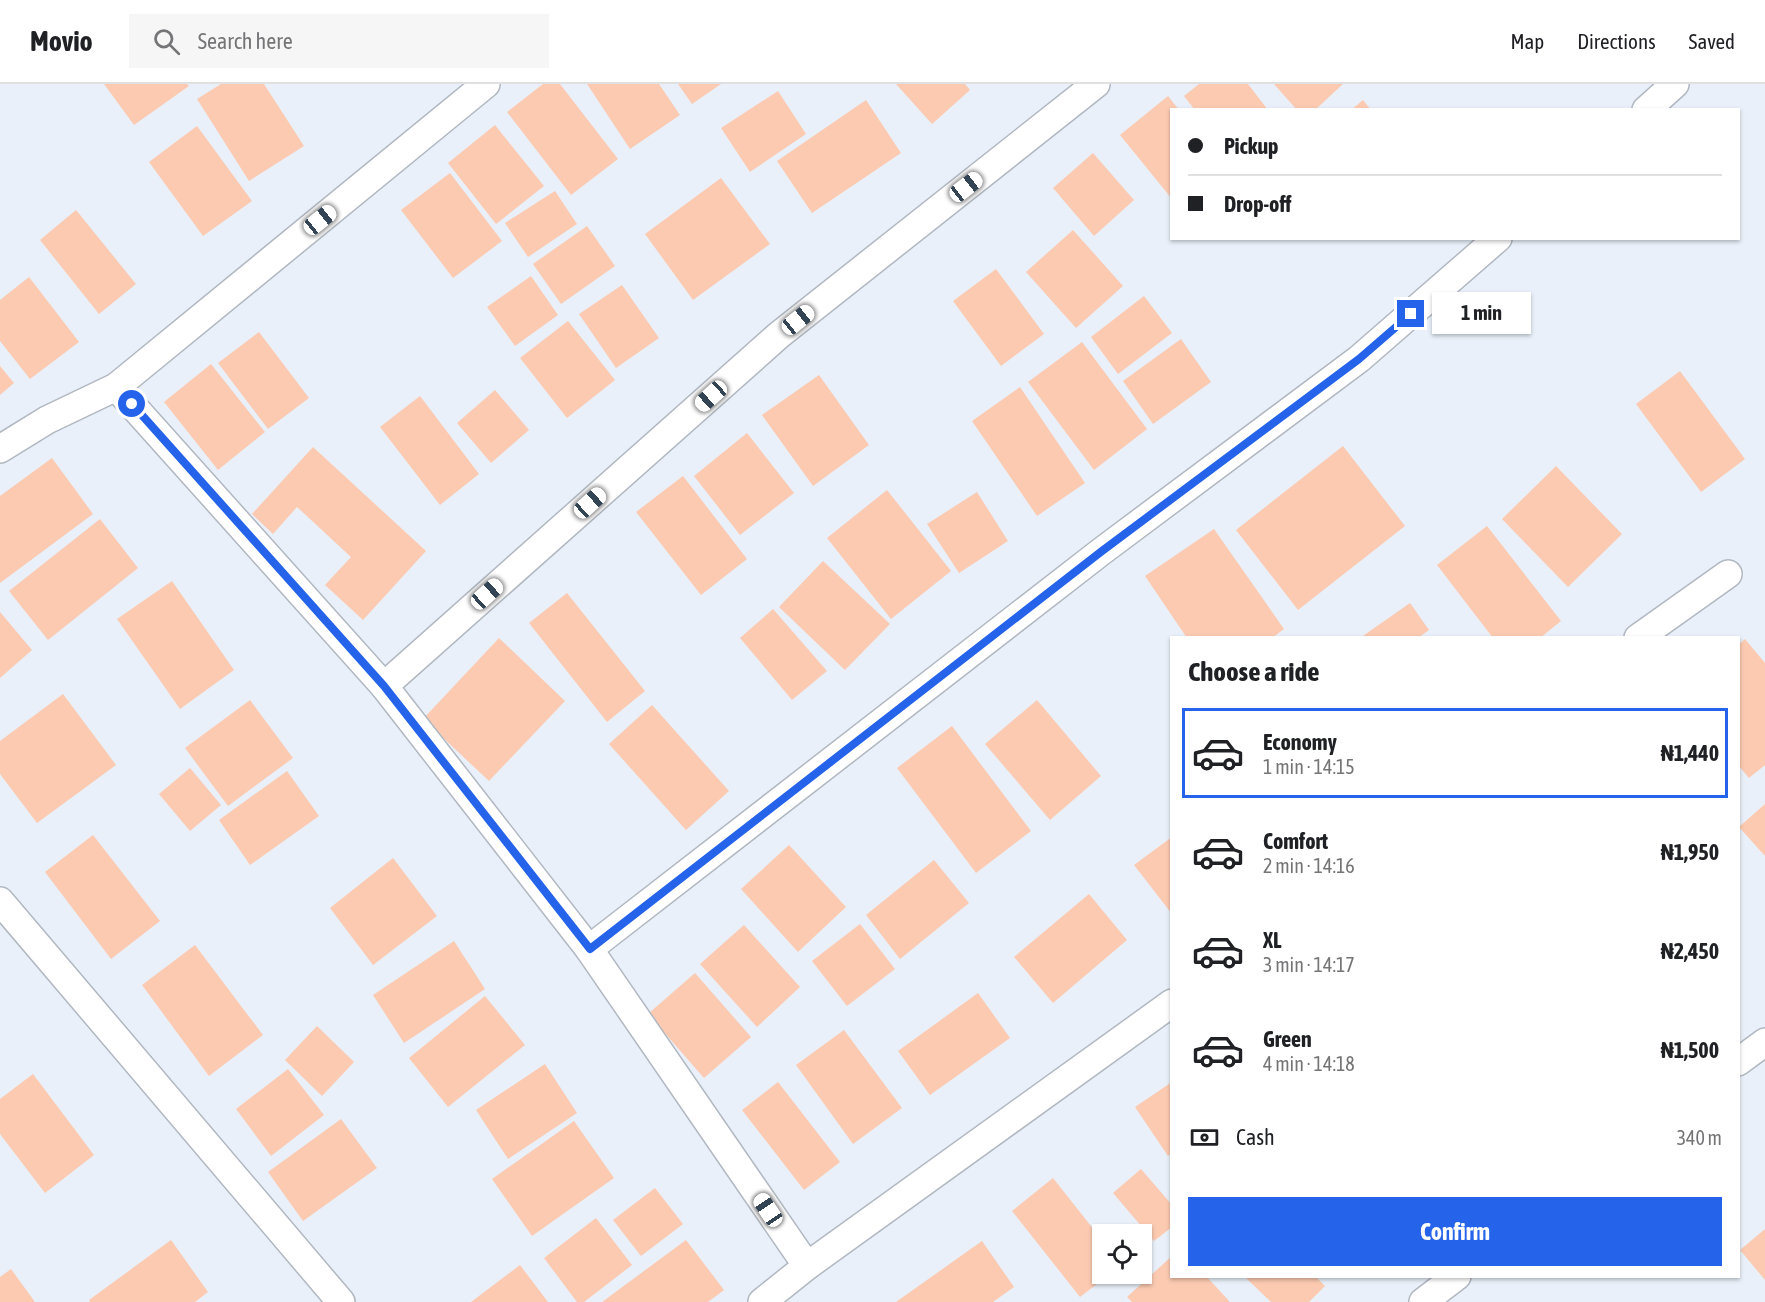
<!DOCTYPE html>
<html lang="en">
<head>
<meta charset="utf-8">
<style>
  :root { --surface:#fff; --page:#f6f6f6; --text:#202124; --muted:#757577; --line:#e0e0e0; --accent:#2563eb }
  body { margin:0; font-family:"Asap Condensed",sans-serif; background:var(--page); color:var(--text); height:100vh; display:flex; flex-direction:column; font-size:22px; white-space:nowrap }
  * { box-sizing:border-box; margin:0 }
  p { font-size:20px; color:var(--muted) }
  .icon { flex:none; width:33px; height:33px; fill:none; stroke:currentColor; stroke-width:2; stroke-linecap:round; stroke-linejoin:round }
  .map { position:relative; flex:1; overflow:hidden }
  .sheet { position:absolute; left:1170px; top:552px; width:570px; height:642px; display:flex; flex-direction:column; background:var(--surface); border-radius:0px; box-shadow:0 2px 4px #0004 }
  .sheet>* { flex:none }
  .hud { position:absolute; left:1170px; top:24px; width:570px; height:132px; border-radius:0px; box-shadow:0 2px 4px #0004; display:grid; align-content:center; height:132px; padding:0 18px; background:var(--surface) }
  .fabs { position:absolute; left:1092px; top:1140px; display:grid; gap:12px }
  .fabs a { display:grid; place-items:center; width:60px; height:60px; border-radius:0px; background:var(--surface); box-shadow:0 2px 4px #0004; font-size:30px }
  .end { position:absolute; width:27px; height:27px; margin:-14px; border:8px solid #2563eb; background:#fff; box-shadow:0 0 0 3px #fff }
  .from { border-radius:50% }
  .bubble { position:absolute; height:42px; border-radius:0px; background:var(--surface); box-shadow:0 2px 4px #0004; font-size:20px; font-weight:700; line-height:42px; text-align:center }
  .car { position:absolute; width:18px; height:36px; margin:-18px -9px; border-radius:8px; box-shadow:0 0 4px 2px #0007; background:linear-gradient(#fff 24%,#345 0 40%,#fff 0 76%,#345 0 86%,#fff 0) }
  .hud b { display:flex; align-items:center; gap:21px; height:57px; font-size:22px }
  .hud b+b { border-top:2px solid var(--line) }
  .hud i { width:15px; height:15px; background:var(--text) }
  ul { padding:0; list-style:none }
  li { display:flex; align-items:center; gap:18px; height:90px; margin:0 12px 9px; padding:0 6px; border:3px solid transparent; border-radius:0px }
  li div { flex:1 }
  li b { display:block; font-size:22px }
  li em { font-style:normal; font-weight:700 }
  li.selected { border-color:var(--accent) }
  li>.icon { width:54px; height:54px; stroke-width:1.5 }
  h2 { padding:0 18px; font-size:27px; line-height:72px }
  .pay { display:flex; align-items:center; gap:15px; height:66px; padding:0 18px; font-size:22px }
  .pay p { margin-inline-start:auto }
  .action { display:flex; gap:12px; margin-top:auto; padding:12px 18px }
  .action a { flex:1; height:69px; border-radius:0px; background:var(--accent); color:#fff; font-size:24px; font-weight:700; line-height:69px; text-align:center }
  header { display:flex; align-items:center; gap:36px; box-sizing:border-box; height:84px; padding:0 30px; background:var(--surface); border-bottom:2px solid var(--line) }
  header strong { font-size:28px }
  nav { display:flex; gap:33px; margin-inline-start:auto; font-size:21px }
  .search { width:420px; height:54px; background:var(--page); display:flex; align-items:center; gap:15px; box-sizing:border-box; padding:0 21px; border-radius:0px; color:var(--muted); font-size:22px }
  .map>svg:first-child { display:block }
  .building { fill:#fccab1 }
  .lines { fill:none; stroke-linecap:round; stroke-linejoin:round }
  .street-casing { stroke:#b1b8c1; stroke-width:30 }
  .street { stroke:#fff; stroke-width:27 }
  .route { stroke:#2563eb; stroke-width:8 }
</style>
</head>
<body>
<header>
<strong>Movio</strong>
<div class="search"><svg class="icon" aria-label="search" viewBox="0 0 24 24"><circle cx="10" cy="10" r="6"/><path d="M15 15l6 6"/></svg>Search here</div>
<nav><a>Map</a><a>Directions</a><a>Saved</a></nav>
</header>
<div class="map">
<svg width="1765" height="1218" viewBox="0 0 1765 1218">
  <rect width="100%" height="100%" fill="#e9f0f9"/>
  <g class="building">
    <polygon points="104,0 187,0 189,2 134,41"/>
    <polygon points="221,0 264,0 304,62 249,97 197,15"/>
    <polygon points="543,0 560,0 618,75 571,111 507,28"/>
    <polygon points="587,0 659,0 680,31 630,65"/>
    <polygon points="678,0 721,0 692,20"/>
    <polygon points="896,0 965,0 970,6 932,40"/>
    <polygon points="1199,0 1248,0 1268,26 1195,26 1184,12"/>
    <polygon points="1274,0 1343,0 1315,26 1297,26"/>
    <polygon points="778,7 806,50 750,88 721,44"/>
    <polygon points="1168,12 1179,26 1172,26 1172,115 1120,51"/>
    <polygon points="866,16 901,69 812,129 777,77"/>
    <polygon points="1363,16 1371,26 1351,26"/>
    <polygon points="495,41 544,102 496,140 448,79"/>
    <polygon points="197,42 252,117 203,152 149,78"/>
    <polygon points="1093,69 1134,116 1094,152 1053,104"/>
    <polygon points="450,89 502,157 453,194 401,126"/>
    <polygon points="721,94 770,160 693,216 645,150"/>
    <polygon points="555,107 577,140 528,173 505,139"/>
    <polygon points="76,126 136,200 99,230 40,156"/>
    <polygon points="587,142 615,182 561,220 533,180"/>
    <polygon points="1073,146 1123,202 1076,244 1026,188"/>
    <polygon points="996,185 1044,250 1001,282 953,217"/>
    <polygon points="531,192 558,231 515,262 487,223"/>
    <polygon points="29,193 79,258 30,295 0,257 0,216"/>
    <polygon points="622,201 659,254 616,284 579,230"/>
    <polygon points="1144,212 1172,249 1118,290 1091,253"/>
    <polygon points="568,237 615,296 567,334 520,274"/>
    <polygon points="259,248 309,314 268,345 218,279"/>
    <polygon points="1181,255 1211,298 1153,340 1123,297"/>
    <polygon points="1082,258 1147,345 1094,386 1028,298"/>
    <polygon points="211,280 265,348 218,386 164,318"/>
    <polygon points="0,282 14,299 0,311"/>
    <polygon points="1680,287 1745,375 1701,408 1636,320"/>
    <polygon points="819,291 869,361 813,402 762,331"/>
    <polygon points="1020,303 1085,399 1037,432 972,337"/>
    <polygon points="495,306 529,346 491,379 457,339"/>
    <polygon points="420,312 479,390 440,421 380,343"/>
    <polygon points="747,349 794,409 740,451 694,392"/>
    <polygon points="1343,362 1405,442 1298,526 1236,446"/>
    <polygon points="313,363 426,467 363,536 325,501 351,473 297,423 273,450 252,430"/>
    <polygon points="52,374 93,430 0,499 0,412"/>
    <polygon points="1556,382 1622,450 1568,503 1502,435"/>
    <polygon points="683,392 747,475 701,511 636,428"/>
    <polygon points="887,406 951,487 891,535 827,454"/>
    <polygon points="977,408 1008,457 959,489 927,440"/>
    <polygon points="100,435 138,484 48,556 9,507"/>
    <polygon points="1487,442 1561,537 1540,554 1493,554 1437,481"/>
    <polygon points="1214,445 1284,545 1272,554 1187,554 1145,492"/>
    <polygon points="823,477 890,540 845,586 779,523"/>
    <polygon points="172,497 234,586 180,625 117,535"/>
    <polygon points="567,509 645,607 607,638 529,539"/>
    <polygon points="1410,519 1429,546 1418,554 1360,554"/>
    <polygon points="773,525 827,587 792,616 740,554"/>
    <polygon points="0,528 32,566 0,594"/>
    <polygon points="499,554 565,617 489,697 423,635"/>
    <polygon points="1745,555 1765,579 1765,681 1749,694 1738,681 1738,561"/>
    <polygon points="63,610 116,681 37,739 0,690 0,657"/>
    <polygon points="250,616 293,674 228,722 185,664"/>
    <polygon points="1037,616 1101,692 1050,736 985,660"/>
    <polygon points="652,621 729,707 686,746 609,660"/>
    <polygon points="952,642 1031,747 976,789 897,684"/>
    <polygon points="190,684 221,721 190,747 159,710"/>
    <polygon points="287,687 319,732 250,781 219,736"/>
    <polygon points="1765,720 1765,772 1739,743"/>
    <polygon points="93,751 160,837 111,875 45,788"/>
    <polygon points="1172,753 1172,830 1134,781"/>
    <polygon points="789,761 846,823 798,868 741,805"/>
    <polygon points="393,774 437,832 373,881 330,824"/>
    <polygon points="934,776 969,819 900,875 866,831"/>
    <polygon points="1089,810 1127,856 1053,919 1014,873"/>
    <polygon points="860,840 895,885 847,922 812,877"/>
    <polygon points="744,841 800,903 757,943 700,880"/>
    <polygon points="454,857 485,905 404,959 373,911"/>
    <polygon points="195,861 263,951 209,992 142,901"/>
    <polygon points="695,889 751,953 704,994 648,930"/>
    <polygon points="978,909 1010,954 930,1011 898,967"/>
    <polygon points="485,912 525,961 448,1023 409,974"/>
    <polygon points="317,942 354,978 322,1012 285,976"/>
    <polygon points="844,946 902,1024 853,1060 796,981"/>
    <polygon points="545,980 577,1029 508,1075 476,1026"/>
    <polygon points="288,985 324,1031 271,1072 236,1025"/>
    <polygon points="33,990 94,1071 45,1109 0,1050 0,1015"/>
    <polygon points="778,998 840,1078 804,1106 742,1026"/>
    <polygon points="1172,998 1172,1069 1168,1072 1135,1023"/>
    <polygon points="341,1035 377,1084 303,1137 268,1088"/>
    <polygon points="574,1037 614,1094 532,1152 492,1095"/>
    <polygon points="1141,1085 1172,1121 1172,1143 1154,1157 1113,1109"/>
    <polygon points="1053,1094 1102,1156 1102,1190 1110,1190 1080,1213 1012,1127"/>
    <polygon points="655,1104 683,1140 641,1172 613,1136"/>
    <polygon points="596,1134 632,1181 584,1218 577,1218 544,1174"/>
    <polygon points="1765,1145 1765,1196 1740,1166"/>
    <polygon points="171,1156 208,1208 195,1218 90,1218 89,1216"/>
    <polygon points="686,1156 724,1206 708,1218 602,1218"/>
    <polygon points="982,1157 1014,1203 993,1218 896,1218"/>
    <polygon points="1172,1172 1172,1192 1206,1192 1230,1218 1132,1218 1127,1213"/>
    <polygon points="520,1181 548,1218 471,1218"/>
    <polygon points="11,1185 35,1218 0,1218 0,1193"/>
    <polygon points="1244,1192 1315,1192 1325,1202 1309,1218 1271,1218"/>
  </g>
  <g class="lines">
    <defs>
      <g id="street">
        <polyline points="1646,26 1675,0"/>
        <polyline points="116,303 384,602 589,865 807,1182"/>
        <polyline points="0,365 47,336 116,303 486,0"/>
        <polyline points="1638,554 1728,490"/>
        <polyline points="384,602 779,251 1096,0"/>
        <polyline points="0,817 341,1218"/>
        <polyline points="589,865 1102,467 1359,275 1498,154"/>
        <polyline points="1738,978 1765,958"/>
        <polyline points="762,1218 807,1182 1172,919"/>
        <polyline points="1423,1218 1457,1192"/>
      </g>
    </defs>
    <use href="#street" class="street-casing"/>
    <use href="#street" class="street"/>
  </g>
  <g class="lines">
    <polyline class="route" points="132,320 384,602 590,865 1102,467 1359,275 1411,230"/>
  </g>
</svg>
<div class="fabs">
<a><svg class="icon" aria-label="locate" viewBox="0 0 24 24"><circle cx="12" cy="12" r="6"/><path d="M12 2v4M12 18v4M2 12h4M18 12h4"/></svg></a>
</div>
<i class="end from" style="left:132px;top:320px"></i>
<i class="end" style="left:1411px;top:230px"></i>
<div class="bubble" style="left:1432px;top:208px;width:99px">1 min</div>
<i class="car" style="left:966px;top:103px;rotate:52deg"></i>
<i class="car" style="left:320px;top:136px;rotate:51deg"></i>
<i class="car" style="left:798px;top:236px;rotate:51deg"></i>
<i class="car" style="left:711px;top:312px;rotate:228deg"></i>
<i class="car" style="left:590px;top:419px;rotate:48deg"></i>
<i class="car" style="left:487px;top:510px;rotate:48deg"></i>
<i class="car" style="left:768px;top:1126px;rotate:326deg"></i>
<div class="hud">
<b><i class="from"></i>Pickup</b>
<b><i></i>Drop-off</b>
</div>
<section class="sheet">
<h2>Choose a ride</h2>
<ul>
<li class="selected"><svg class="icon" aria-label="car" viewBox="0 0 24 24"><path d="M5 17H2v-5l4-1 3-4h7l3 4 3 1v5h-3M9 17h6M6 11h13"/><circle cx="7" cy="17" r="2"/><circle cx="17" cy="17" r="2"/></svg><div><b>Economy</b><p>1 min · 14:15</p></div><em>₦1,440</em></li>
<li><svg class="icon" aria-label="car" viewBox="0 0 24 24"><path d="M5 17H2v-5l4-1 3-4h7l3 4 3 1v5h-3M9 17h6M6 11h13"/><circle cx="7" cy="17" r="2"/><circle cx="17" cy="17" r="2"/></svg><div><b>Comfort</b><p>2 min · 14:16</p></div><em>₦1,950</em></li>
<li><svg class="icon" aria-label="car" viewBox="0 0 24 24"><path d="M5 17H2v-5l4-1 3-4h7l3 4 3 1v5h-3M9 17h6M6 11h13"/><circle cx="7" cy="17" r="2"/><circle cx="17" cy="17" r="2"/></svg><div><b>XL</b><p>3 min · 14:17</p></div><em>₦2,450</em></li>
<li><svg class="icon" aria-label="car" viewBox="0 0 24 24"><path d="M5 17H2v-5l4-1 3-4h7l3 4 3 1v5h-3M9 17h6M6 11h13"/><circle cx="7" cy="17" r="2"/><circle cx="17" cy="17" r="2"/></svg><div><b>Green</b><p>4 min · 14:18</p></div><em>₦1,500</em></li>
</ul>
<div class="pay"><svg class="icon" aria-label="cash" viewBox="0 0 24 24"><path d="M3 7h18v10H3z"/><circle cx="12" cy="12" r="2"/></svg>Cash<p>340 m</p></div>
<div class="action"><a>Confirm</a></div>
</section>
</div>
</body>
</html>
